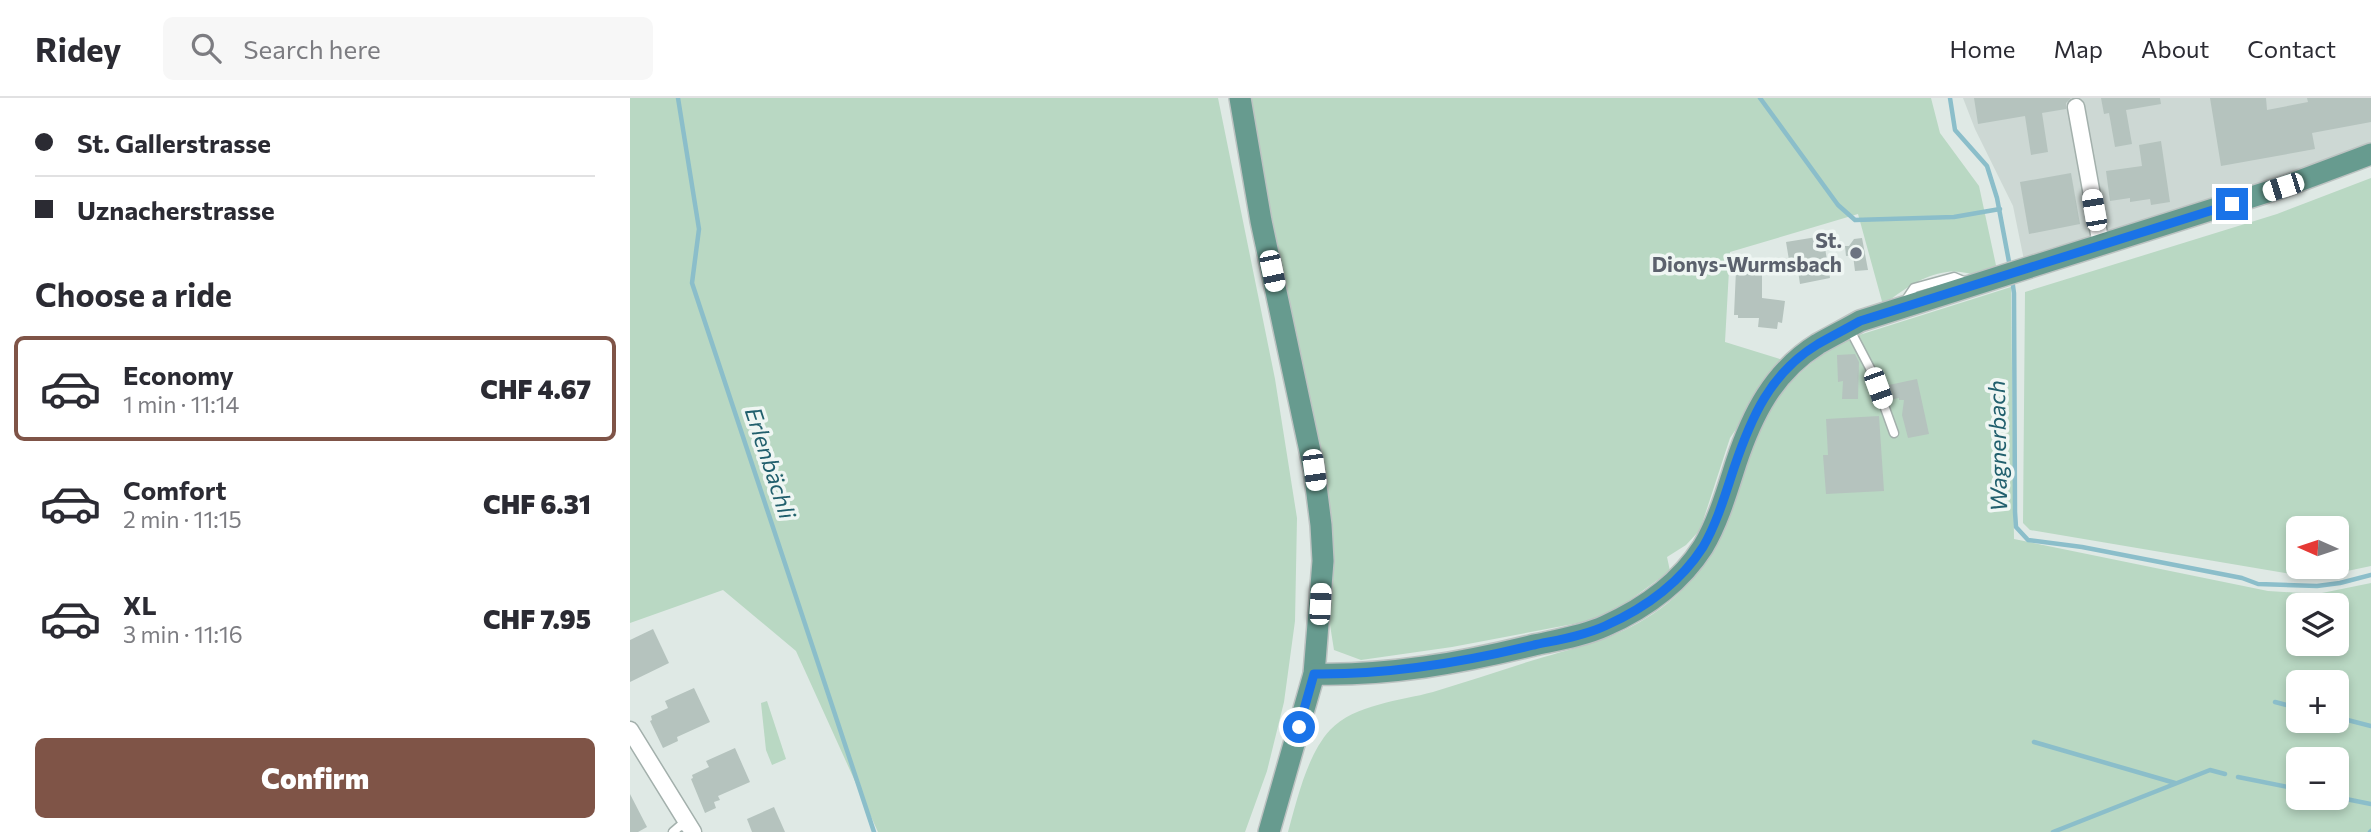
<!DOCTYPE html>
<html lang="en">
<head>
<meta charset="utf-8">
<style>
  :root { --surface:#fff; --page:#f7f7f7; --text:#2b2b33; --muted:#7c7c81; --line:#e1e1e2; --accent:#7f5447 }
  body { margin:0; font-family:Commissioner,sans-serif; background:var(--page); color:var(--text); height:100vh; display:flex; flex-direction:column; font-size:26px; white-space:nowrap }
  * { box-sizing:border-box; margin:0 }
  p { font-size:23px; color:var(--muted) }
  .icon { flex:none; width:38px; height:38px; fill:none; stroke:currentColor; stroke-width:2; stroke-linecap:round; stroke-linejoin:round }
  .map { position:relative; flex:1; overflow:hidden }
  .drawer { display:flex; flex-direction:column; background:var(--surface); width:630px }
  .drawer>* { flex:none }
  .hud { display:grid; align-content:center; height:154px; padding:0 35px; background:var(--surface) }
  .needle { width:46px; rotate:273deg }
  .buttons { position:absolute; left:1656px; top:418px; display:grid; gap:14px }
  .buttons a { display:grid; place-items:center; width:63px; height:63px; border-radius:10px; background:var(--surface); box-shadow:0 4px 10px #0003; font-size:35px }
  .end { position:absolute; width:32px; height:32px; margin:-16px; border:9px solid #1a73e8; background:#fff; box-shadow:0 0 0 4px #fff }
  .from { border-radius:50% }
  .car { position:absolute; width:21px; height:42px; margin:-21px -10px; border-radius:9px; box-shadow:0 0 5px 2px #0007; background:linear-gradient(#fff 24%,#345 0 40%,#fff 0 76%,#345 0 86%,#fff 0) }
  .hud b { display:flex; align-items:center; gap:24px; height:66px; font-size:26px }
  .hud b+b { border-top:2px solid var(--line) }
  .hud i { width:18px; height:18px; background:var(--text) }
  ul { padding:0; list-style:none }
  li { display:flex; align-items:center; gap:21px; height:105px; margin:0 14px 10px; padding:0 21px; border:4px solid transparent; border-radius:10px }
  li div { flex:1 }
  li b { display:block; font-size:26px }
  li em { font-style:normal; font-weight:800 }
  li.active { border-color:var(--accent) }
  li>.icon { width:63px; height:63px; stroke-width:1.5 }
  h2 { padding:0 35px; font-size:32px; line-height:84px }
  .cta { display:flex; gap:14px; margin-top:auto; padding:14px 35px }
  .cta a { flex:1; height:80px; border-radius:10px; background:var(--accent); color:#fff; font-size:28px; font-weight:800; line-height:80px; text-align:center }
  header { display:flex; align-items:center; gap:42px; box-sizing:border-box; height:98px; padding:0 35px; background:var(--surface); border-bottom:2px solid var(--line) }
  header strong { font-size:33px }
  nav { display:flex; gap:38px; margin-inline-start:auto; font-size:24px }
  .search { width:490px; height:63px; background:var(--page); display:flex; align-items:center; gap:18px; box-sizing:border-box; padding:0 24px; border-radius:10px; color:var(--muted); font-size:26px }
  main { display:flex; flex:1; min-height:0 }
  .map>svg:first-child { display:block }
  .built { fill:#cdd8d4 }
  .green { fill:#b9d8c3; fill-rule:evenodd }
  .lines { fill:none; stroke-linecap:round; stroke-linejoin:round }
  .stream { stroke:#8bbeca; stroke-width:4.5 }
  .building { fill:#b5c3be }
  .service-casing { stroke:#a3b0ac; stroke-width:11 }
  .minor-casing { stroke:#a3b0ac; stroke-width:19 }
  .primary-casing { stroke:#bdc3c2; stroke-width:24 }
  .service { stroke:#fff; stroke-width:8 }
  .minor { stroke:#fff; stroke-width:16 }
  .primary { stroke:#679b8f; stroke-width:21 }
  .route { stroke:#1a73e8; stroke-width:9 }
  .worship-dot { fill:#6b7280; stroke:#eff6f3; stroke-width:2.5 }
  .labels { text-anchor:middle; stroke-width:7; stroke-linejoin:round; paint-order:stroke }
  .worship-label { font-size:21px; font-weight:bold; fill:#5b616d; stroke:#eff6f3; text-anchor:end }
  .water-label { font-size:23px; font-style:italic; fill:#215f6d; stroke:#eff6f3 }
</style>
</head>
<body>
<header>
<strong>Ridey</strong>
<div class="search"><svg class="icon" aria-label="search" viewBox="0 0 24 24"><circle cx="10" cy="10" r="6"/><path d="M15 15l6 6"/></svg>Search here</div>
<nav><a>Home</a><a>Map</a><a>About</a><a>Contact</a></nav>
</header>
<main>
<section class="drawer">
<div class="hud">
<b><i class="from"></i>St. Gallerstrasse</b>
<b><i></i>Uznacherstrasse</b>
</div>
<h2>Choose a ride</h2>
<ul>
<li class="active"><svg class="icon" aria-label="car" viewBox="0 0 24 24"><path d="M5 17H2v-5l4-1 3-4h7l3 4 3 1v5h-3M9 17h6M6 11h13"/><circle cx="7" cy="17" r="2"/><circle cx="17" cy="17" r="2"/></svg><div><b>Economy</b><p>1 min · 11:14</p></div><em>CHF 4.67</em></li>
<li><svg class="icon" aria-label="car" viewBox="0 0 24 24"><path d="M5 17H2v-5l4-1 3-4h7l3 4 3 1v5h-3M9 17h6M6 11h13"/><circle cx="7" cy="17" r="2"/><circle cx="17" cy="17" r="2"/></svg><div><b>Comfort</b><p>2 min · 11:15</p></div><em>CHF 6.31</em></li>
<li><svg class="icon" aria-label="car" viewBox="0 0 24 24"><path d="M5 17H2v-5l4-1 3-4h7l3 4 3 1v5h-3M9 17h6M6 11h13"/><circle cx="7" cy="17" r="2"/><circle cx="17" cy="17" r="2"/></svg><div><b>XL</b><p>3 min · 11:16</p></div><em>CHF 7.95</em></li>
</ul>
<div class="cta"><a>Confirm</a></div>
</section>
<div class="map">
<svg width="1741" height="734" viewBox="0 0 1741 734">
  <rect width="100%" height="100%" fill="#dfe9e5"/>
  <polygon class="built" points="1333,0 1741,0 1741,56 1394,162 1383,108 1345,31"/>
  <g class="green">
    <polygon points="0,0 588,0 645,281 667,420 665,523 654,604 637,673 615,734 248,734 166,553 93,492 0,525"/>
    <path d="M617 0H1301L1310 35 1349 88 1367 172C1346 183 1337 171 1317 174 1292 177 1272 193 1253 207L1228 116 1100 154 1095 244 1153 262 1100 340 1070 432 1056 447 1037 459 1040 473 975 520 822 549 731 562 704 552Z"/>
    <path d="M1741 80V468L1684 480 1400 432 1393 425 1395 194 1647 116ZM1668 430H1706V469H1668Z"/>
    <path d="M1381 189 1384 441 1638 493 1687 496 1741 485V734H658C667 702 677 657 700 632 725 606 770 603 803 594 840 583 877 570 914 559 959 546 991 539 1030 511 1102 459 1098 389 1135 320 1155 284 1187 256 1223 239ZM1668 508H1706V546H1668ZM1668 584H1706V623H1668ZM1668 662H1706V700H1668Z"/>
    <polygon points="137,603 156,661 142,667 136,652 131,605"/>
  </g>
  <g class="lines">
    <g class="stream">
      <polyline points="48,0 69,131 62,185 244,734"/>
      <polyline points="1130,0 1208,107 1225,122 1324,119 1370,111"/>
      <polyline points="1320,0 1325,32 1357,68 1367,100 1380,169"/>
      <polyline points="1382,181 1384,195 1385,414 1386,429 1398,442 1452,449 1612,480 1628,486 1687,488 1710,485 1741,477"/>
      <polyline points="1645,604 1668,610"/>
      <polyline points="1706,619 1741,628"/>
      <polyline points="1404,644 1545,685"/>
      <polyline points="1608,679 1668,691"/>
      <polyline points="1706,699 1741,706"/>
      <polyline points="1423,734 1580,672 1595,676"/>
      <polyline points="1740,734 1741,733"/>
    </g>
  </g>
  <g class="building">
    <polygon points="1344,0 1441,0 1436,5 1436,11 1412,15 1418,54 1401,57 1395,18 1348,26"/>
    <polygon points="1471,0 1530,0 1531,6 1496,12 1502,46 1485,49 1479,15 1474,16"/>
    <polygon points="1580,0 1636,0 1637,12 1678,4 1677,0 1741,0 1741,24 1682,35 1685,51 1591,68"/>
    <polygon points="1531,43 1540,104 1521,107 1520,101 1500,104 1500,100 1480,103 1476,73 1512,68 1509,47"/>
    <polygon points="1441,75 1450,126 1399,136 1390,84"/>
    <polygon points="1193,138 1200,180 1170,186 1166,160 1159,162 1156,144"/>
    <polygon points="1232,140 1238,172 1225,173 1223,157 1216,158 1215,148 1219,148 1224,141"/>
    <polygon points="1112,169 1132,169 1132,200 1155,203 1152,225 1148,224 1147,231 1128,229 1129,220 1108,220 1108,217 1104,217 1106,172 1111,172"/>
    <polygon points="1225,256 1229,264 1228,301 1212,301 1213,283 1208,284 1207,257"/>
    <polygon points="1287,281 1299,336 1278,340 1272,317 1274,302 1269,302 1269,300 1259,302 1254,288"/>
    <polygon points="1249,318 1254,393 1196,396 1193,357 1198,357 1196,321"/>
    <polygon points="23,531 39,565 0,584 0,542"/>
    <polygon points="64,590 80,624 47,639 48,643 33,650 20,623 22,622 21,618 38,610 35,603"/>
    <polygon points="105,650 120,684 88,698 90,702 84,704 86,710 75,715 61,681 63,680 62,677 79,669 76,663"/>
    <polygon points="0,696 17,729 8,734 0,734"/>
    <polygon points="144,709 155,734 122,734 117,721"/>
  </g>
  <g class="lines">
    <defs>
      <g id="service">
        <polyline points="1274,205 1284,190 1324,179 1338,185"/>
        <polyline points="1219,230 1242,274 1264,335"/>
        <polyline points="43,734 50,728 58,729"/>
      </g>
      <g id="minor">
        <polyline points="1446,9 1471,147"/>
        <polyline points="0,632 63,734"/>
      </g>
      <g id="primary">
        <polyline points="610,0 631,123 684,372 691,427 693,463 684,576 639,734"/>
        <path d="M684 576C758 578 831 565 904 547 927 542 953 538 975 528 1013 511 1050 485 1073 449 1088 424 1097 393 1106 365 1122 317 1143 274 1188 246 1202 238 1216 231 1230 223L1653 89 1741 56"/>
      </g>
    </defs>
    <use href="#service" class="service-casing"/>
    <use href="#minor" class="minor-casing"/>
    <use href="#primary" class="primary-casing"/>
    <use href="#service" class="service"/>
    <use href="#minor" class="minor"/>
    <use href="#primary" class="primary"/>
  </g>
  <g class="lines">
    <path class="route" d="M669 629 684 576C758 577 831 565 904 547 927 542 953 538 975 528 1013 511 1050 485 1073 449 1087 425 1095 397 1104 370 1121 320 1140 275 1188 246 1202 238 1216 231 1230 223L1602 106"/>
  </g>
  <circle class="worship-dot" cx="1226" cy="155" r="7"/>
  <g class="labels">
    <g class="worship-label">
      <text x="1212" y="150">St.<tspan x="1212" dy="24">Dionys-Wurmsbach</tspan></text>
    </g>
    <g class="water-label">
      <text transform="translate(1368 348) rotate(-91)" y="8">Wagnerbach</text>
      <text transform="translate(140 365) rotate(72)" y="8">Erlenbächli</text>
    </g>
  </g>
</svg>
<div class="buttons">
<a><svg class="needle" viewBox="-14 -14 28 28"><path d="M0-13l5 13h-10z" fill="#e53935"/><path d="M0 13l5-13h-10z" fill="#7c7c81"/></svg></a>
<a><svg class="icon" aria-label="layers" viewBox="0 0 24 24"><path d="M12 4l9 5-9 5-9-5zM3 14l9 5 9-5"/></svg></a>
<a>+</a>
<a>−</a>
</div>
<i class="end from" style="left:669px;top:629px"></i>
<i class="end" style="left:1602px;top:106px"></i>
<i class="car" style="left:1653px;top:89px;rotate:252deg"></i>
<i class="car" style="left:1464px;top:112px;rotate:350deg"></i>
<i class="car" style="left:642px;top:173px;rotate:168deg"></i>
<i class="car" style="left:1248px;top:290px;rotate:160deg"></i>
<i class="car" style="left:684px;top:372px;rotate:172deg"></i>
<i class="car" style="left:690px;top:506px;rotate:3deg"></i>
</div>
</main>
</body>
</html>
